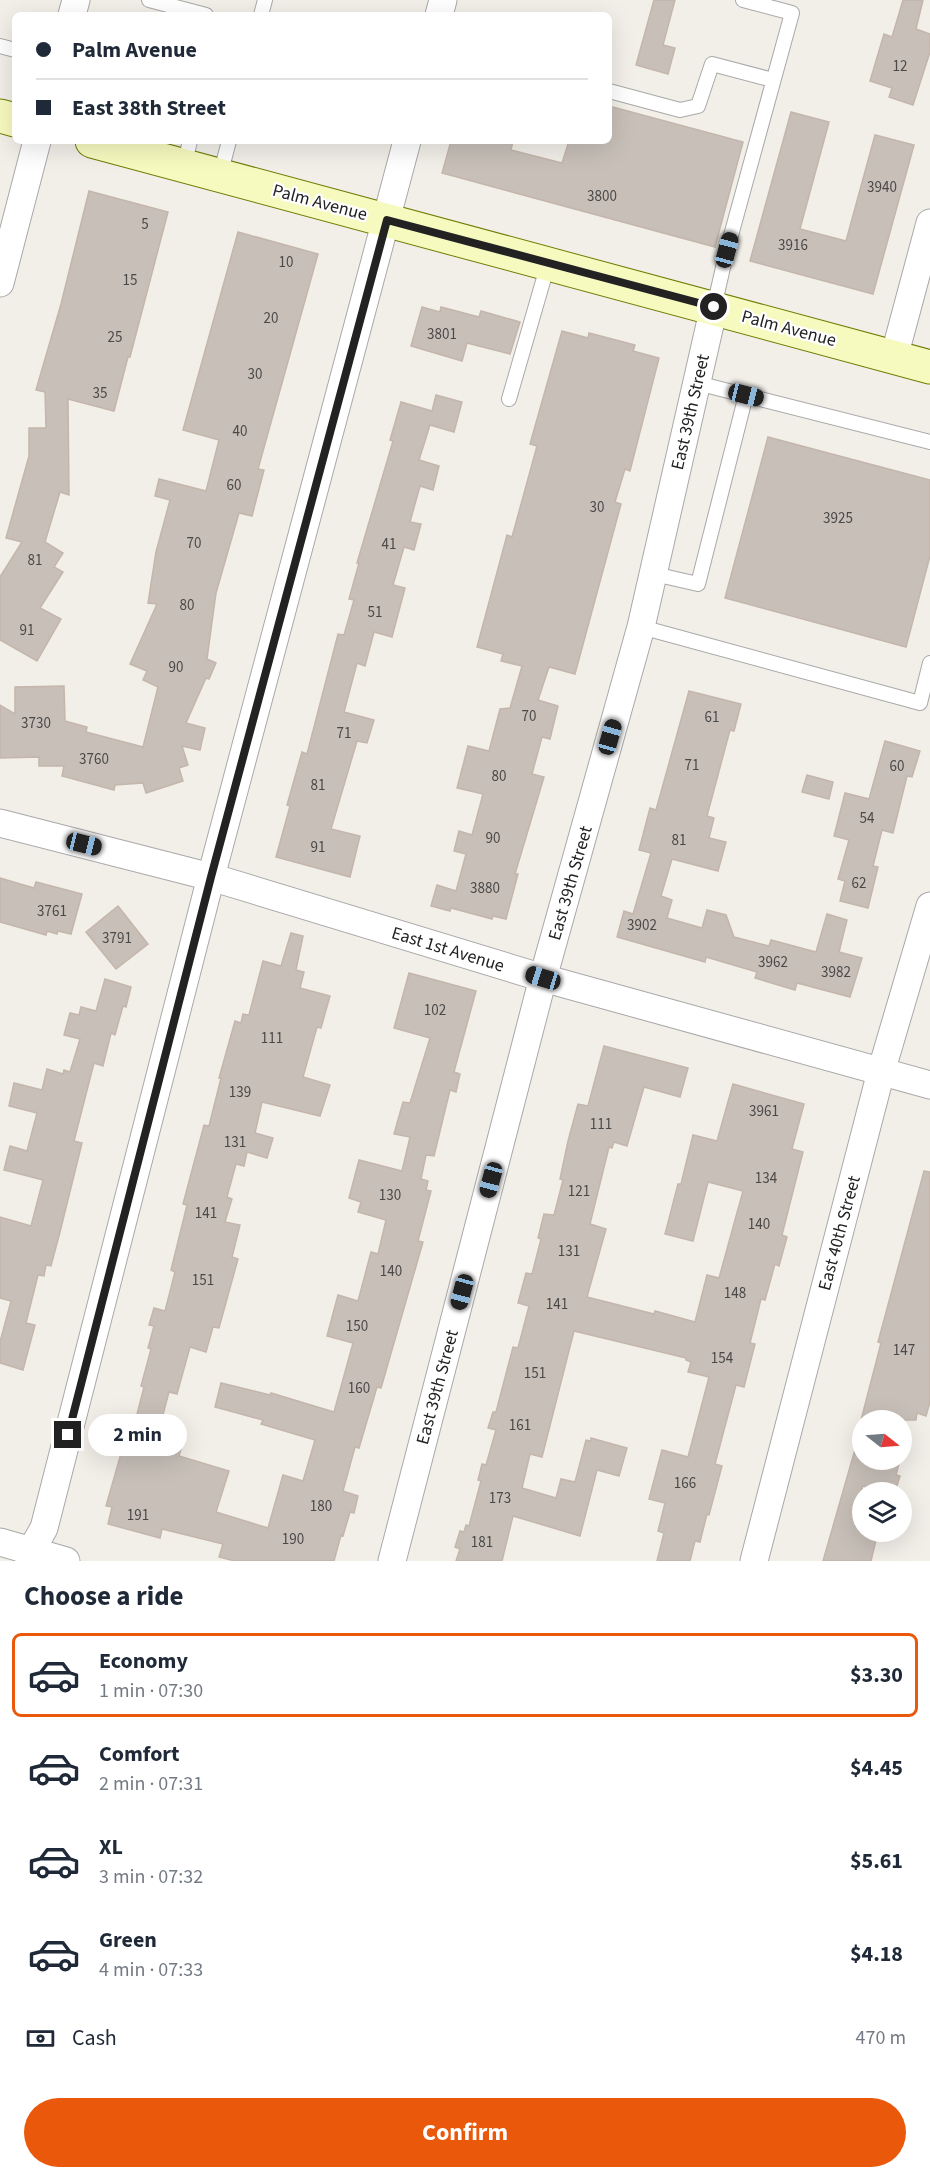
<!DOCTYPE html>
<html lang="en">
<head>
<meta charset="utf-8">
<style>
  :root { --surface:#fff; --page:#f2f2f3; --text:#1f2937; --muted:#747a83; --line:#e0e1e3; --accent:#ea580c }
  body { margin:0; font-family:"Source Sans 3",sans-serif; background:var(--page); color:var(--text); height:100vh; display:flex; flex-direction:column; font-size:22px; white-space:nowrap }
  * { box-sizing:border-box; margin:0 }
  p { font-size:20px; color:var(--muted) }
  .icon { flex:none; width:33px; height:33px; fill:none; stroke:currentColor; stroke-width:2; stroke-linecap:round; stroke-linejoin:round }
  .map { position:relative; height:1561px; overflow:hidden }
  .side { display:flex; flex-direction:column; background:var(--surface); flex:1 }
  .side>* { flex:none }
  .top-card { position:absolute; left:12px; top:12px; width:600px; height:132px; border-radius:9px; box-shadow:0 6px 24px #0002; display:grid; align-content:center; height:132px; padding:0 24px; background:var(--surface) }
  .needle { width:39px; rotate:107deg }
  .controls { position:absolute; left:852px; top:1410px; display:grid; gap:12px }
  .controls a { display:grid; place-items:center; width:60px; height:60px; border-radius:50%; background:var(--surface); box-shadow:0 6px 24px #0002; font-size:30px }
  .end { position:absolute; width:27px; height:27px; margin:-14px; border:8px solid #222; background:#fff; box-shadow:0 0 0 3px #fff }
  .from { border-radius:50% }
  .bubble { position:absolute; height:42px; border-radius:21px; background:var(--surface); box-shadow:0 6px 24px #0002; font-size:20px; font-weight:700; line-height:42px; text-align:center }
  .car { position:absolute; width:18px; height:36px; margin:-18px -9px; border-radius:8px; box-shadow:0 0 4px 2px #0007; background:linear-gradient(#222 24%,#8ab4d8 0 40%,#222 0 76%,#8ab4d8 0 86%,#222 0) }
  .top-card b { display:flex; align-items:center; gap:21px; height:57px; font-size:22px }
  .top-card b+b { border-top:2px solid var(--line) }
  .top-card i { width:15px; height:15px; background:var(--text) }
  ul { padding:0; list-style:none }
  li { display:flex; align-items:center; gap:18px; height:84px; margin:0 12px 9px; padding:0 12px; border:3px solid transparent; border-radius:9px }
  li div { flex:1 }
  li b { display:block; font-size:22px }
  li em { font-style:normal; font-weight:700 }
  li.selected { border-color:var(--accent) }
  li>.icon { width:54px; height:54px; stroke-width:1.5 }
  h2 { padding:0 24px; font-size:27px; line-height:72px }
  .pay { display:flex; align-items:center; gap:15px; height:66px; padding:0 24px; font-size:22px }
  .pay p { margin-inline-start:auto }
  .cta { display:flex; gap:12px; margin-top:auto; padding:12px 24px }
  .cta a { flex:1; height:69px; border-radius:36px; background:var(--accent); color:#fff; font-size:24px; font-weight:700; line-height:69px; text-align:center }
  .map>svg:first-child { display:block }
  .building { fill:#c7bfb8; stroke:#c4b6ab; stroke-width:1.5 }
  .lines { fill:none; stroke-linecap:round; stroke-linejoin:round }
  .service-casing { stroke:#a9a9a9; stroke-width:16 }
  .minor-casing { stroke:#a9a9a9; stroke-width:29 }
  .secondary-casing { stroke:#707d05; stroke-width:35 }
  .service { stroke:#fff; stroke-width:14 }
  .minor { stroke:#fff; stroke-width:27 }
  .secondary { stroke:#f7fabf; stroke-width:33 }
  .route { stroke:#222; stroke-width:8 }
  .labels { text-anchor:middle; stroke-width:4.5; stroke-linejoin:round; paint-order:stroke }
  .number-label { font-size:15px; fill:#4b4948 }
  .street-label { font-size:18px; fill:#222; stroke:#fff }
</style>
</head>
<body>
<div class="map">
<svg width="930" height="1561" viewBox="0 0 930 1561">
  <rect width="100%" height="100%" fill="#f2efe9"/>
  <g class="building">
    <polygon points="654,0 675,0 663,45 675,48 668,74 636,65"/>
    <polygon points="903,0 923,0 916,29 930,34 930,52 913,105 889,97 892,88 870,81 884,34 892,37"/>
    <polygon points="609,106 743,142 715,247 442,173 451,141 513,141 511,150 562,163 569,141 609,141"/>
    <polygon points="791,112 829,122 800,229 846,241 875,135 914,145 873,294 750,261"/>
    <polygon points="89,191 168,212 130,357 128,357 114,411 68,399 69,495 60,492 45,542 63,553 54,567 63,572 40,608 61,619 37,661 0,640 0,577 22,542 6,538 29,456 29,428 46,428 45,392 36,390 61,304"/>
    <polygon points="238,232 318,254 258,469 264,470 252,516 239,513 216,593 207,659 216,663 209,679 206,678 186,723 205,728 200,750 182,746 188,765 179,768 183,781 146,793 143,783 115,785 114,790 62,776 64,766 39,766 39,757 0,758 0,705 15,714 15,687 64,686 65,721 87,727 86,732 143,747 158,687 143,680 147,671 130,664 157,604 148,603 156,552 170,500 155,496 159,479 206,491 219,440 183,430"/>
    <polygon points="422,307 440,312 441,307 479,317 481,311 520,322 510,354 467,343 462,361 411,346"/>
    <polygon points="562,331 588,338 589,333 635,345 633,351 659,358 630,471 625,469 615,502 621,504 575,674 549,667 538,700 558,706 550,739 542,737 532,774 544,777 515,874 518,874 506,919 493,916 492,919 451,908 450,911 431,906 437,885 456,891 466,854 454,851 459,831 472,835 483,794 457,788 468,746 489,751 500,709 510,708 522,666 501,661 503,654 477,647 507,535 512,537 537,446 530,444"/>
    <polygon points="436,395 462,402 454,432 430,425 419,460 439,466 433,490 420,486 410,522 421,524 414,550 404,547 393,585 405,588 392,637 374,632 365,666 357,663 344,712 374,720 367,743 357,741 331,829 360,836 350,877 276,857 290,806 287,805 302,752 307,754 338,634 344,635 354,600 349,599 359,563 357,563 393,441 390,440 401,402 432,411"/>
    <polygon points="768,437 930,480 930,556 906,647 725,598"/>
    <polygon points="689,691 741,704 734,731 730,730 707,816 714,818 709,838 726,842 718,871 672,859 661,896 672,900 667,918 702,928 707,910 726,915 734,937 769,946 771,940 816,952 827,914 847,920 839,952 862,958 850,997 797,983 795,990 755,978 757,972 706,957 705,962 617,937 624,911 633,914 651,853 639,850 650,808 656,810"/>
    <polygon points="885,741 920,751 912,777 907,776 893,833 882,830 873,866 878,867 868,908 840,901 845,881 838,879 849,840 834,836 845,793 869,799"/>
    <polygon points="807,775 833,782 829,799 802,792"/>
    <polygon points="0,878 34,888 36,882 82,894 71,934 58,931 57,934 47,931 46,935 0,922"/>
    <polygon points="118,906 148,944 116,969 86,932"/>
    <polygon points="291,933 303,936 296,970 304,972 300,988 330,996 321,1028 317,1027 303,1077 330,1085 320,1116 262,1102 255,1133 273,1138 267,1158 247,1152 244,1166 236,1164 227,1197 232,1199 225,1222 240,1225 232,1257 238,1259 219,1328 213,1327 206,1352 190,1347 177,1394 169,1392 157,1437 182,1446 179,1456 229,1471 216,1512 268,1528 283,1475 303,1481 315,1440 261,1424 263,1420 215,1407 221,1383 270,1395 271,1393 334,1412 353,1343 327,1336 338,1295 358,1301 371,1252 378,1254 386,1220 358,1212 361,1202 349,1198 359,1160 402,1171 410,1137 394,1134 403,1102 410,1103 430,1038 394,1028 409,973 476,991 455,1068 454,1072 460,1074 456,1092 450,1090 434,1156 426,1155 421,1179 428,1181 426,1190 431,1191 418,1241 423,1242 381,1388 377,1387 359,1448 355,1447 343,1491 358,1496 354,1513 350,1512 343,1536 341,1535 334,1561 235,1561 219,1557 223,1544 162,1529 160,1538 108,1524 112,1507 106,1506 128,1429 133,1430 144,1387 141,1386 151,1349 148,1348 154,1326 149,1325 154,1308 165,1311 175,1272 171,1270 187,1205 183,1204 204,1125 209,1126 221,1078 219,1078 235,1021 241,1023 243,1014 249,1015 263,961 281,966"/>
    <polygon points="105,979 131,987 126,1007 123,1006 115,1035 111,1033 103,1066 94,1063 74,1141 82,1143 60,1232 51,1266 46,1265 44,1276 38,1275 26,1323 35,1325 23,1370 0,1363 0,1342 11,1301 0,1298 0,1217 31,1226 43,1180 4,1170 10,1146 27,1151 37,1113 9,1106 14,1083 42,1090 47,1069 63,1074 64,1070 70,1072 80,1039 64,1035 70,1013 79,1015 81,1007 96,1011"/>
    <polygon points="604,1046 688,1068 680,1097 644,1087 627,1146 614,1142 612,1148 609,1147 590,1224 606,1229 587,1297 654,1314 655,1311 695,1322 707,1275 719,1278 743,1191 708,1182 693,1241 665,1234 678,1184 681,1184 693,1135 717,1141 733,1084 804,1104 792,1149 803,1152 782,1235 787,1237 779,1266 775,1264 765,1300 761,1299 750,1343 755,1344 744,1387 736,1385 715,1464 722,1466 709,1515 707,1514 700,1542 695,1541 690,1561 657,1561 664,1533 658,1531 665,1503 649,1499 662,1450 688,1457 709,1377 688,1372 691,1362 686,1360 686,1358 574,1331 542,1457 530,1454 522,1488 556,1498 561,1479 575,1482 586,1440 591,1441 591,1438 627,1448 619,1476 597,1470 580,1536 513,1516 502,1561 456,1561 460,1549 455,1547 460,1531 464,1532 466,1525 469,1526 481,1481 478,1480 482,1464 486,1465 496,1430 488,1428 493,1412 496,1412 513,1347 518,1348 529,1306 518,1303 526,1273 532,1274 541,1239 538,1238 544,1214 554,1215 563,1180 560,1179 568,1141 578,1104 588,1106"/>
    <polygon points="924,1171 930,1172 930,1402 926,1416 917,1413 916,1420 861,1420 881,1343 878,1342"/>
    <polygon points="856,1446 862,1447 862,1460 900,1460 896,1475 900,1476 895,1492 886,1492 862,1486 862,1532 878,1532 871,1561 823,1561"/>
  </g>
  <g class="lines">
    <defs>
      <g id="service">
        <polyline points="149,0 206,15"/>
        <polyline points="261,15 265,0"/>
        <polyline points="0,46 15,50"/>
        <polyline points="609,91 680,110 698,106 712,64 773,80"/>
        <polyline points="184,166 190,141"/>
        <polyline points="220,175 229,141"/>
        <polyline points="714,307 727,250 792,13 743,0"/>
        <polyline points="697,383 930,442"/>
        <polyline points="509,399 548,264"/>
        <polyline points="654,574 698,584 746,395"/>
        <polyline points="641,627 920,703 930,663"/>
      </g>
      <g id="minor">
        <polyline points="72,15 76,0"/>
        <polyline points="439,15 443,0"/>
        <polyline points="0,283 37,141"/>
        <polyline points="894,357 930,223"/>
        <polyline points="0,823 211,877 543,978 930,1085"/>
        <polyline points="0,1542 66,1561"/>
        <polyline points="29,1561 31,1551 44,1528 211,877 407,141"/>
        <polyline points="392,1561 543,978 641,627 714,307"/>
        <polyline points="754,1561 881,1072 930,906"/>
      </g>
      <g id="secondary">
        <polyline points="0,116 15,120"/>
        <polyline points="92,141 930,367"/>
      </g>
    </defs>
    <use href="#service" class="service-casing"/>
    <use href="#minor" class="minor-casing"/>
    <use href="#secondary" class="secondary-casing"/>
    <use href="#service" class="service"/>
    <use href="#minor" class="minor"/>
    <use href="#secondary" class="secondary"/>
  </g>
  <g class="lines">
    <polyline class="route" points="68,1435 211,877 387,220 714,307"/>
  </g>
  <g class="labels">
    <g class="number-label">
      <text x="900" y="71">12</text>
      <text x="882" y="192">3940</text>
      <text x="602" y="201">3800</text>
      <text x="145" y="229">5</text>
      <text x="793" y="250">3916</text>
      <text x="286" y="267">10</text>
      <text x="130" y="285">15</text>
      <text x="271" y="323">20</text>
      <text x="442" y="339">3801</text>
      <text x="115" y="342">25</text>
      <text x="255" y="379">30</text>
      <text x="100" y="398">35</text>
      <text x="240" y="436">40</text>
      <text x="234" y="490">60</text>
      <text x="597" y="512">30</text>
      <text x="838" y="523">3925</text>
      <text x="194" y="548">70</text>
      <text x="389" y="549">41</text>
      <text x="35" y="565">81</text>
      <text x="187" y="610">80</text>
      <text x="375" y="617">51</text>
      <text x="27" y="635">91</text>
      <text x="176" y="672">90</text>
      <text x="529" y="721">70</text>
      <text x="712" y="722">61</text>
      <text x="36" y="728">3730</text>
      <text x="344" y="738">71</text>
      <text x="94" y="764">3760</text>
      <text x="692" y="770">71</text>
      <text x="897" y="771">60</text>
      <text x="499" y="781">80</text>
      <text x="318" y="790">81</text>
      <text x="867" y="823">54</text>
      <text x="493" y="843">90</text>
      <text x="679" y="845">81</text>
      <text x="318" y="852">91</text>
      <text x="859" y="888">62</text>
      <text x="485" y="893">3880</text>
      <text x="52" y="916">3761</text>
      <text x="642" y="930">3902</text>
      <text x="117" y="943">3791</text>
      <text x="773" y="967">3962</text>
      <text x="836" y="977">3982</text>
      <text x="435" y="1015">102</text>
      <text x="272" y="1043">111</text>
      <text x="240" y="1097">139</text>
      <text x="764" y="1116">3961</text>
      <text x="601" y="1129">111</text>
      <text x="235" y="1147">131</text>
      <text x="766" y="1183">134</text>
      <text x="579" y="1196">121</text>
      <text x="390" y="1200">130</text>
      <text x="206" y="1218">141</text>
      <text x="759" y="1229">140</text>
      <text x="569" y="1256">131</text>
      <text x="391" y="1276">140</text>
      <text x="203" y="1285">151</text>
      <text x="735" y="1298">148</text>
      <text x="557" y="1309">141</text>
      <text x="357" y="1331">150</text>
      <text x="904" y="1355">147</text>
      <text x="722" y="1363">154</text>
      <text x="535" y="1378">151</text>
      <text x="359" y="1393">160</text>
      <text x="520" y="1430">161</text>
      <text x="685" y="1488">166</text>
      <text x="500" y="1503">173</text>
      <text x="321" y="1511">180</text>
      <text x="138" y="1520">191</text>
      <text x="293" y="1544">190</text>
      <text x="482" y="1547">181</text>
    </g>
    <g class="street-label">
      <text transform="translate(320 202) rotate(15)" y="6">Palm Avenue</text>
      <text transform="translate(789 328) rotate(15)" y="6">Palm Avenue</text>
      <text transform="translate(690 412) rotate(-77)" y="6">East 39th Street</text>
      <text transform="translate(570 883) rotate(-74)" y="6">East 39th Street</text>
      <text transform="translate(448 949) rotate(17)" y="6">East 1st Avenue</text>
      <text transform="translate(839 1233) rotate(-75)" y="6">East 40th Street</text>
      <text transform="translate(437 1387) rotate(-75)" y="6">East 39th Street</text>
    </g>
  </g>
</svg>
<div class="controls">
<a><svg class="needle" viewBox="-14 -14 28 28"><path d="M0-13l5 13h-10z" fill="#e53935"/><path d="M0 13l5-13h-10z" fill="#747a83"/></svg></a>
<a><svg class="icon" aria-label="layers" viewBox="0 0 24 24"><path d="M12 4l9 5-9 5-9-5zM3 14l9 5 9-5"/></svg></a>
</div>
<i class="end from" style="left:714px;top:307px"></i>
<i class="end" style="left:68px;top:1435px"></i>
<div class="bubble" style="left:88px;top:1414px;width:99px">2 min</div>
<i class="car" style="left:727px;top:250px;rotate:15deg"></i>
<i class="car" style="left:746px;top:395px;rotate:104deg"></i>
<i class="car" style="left:610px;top:737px;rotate:16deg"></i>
<i class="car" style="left:84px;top:844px;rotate:104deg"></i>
<i class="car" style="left:543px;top:978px;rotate:287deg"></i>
<i class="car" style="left:491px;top:1180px;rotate:195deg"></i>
<i class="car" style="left:462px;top:1292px;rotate:195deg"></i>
<div class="top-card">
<b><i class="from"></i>Palm Avenue</b>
<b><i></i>East 38th Street</b>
</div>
</div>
<section class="side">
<h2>Choose a ride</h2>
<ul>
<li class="selected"><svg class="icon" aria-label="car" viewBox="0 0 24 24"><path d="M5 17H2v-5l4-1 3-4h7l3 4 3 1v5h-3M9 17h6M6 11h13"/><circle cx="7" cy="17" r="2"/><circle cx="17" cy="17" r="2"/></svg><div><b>Economy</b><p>1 min · 07:30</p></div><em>$3.30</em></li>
<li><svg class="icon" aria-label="car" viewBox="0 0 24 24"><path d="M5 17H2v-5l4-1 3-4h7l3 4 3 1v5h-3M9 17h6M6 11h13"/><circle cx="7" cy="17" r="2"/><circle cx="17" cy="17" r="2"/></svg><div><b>Comfort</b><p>2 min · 07:31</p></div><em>$4.45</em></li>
<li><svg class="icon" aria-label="car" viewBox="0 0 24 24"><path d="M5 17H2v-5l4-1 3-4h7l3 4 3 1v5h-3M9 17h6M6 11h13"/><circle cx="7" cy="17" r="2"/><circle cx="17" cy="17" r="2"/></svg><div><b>XL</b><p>3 min · 07:32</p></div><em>$5.61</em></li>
<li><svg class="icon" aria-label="car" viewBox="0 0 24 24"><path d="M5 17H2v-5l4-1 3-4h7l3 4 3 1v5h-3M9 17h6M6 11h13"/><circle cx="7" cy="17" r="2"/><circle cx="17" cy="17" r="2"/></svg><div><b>Green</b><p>4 min · 07:33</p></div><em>$4.18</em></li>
</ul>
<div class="pay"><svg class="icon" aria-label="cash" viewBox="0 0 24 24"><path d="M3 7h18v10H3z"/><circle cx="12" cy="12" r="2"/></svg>Cash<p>470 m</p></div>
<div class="cta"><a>Confirm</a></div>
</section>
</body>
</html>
